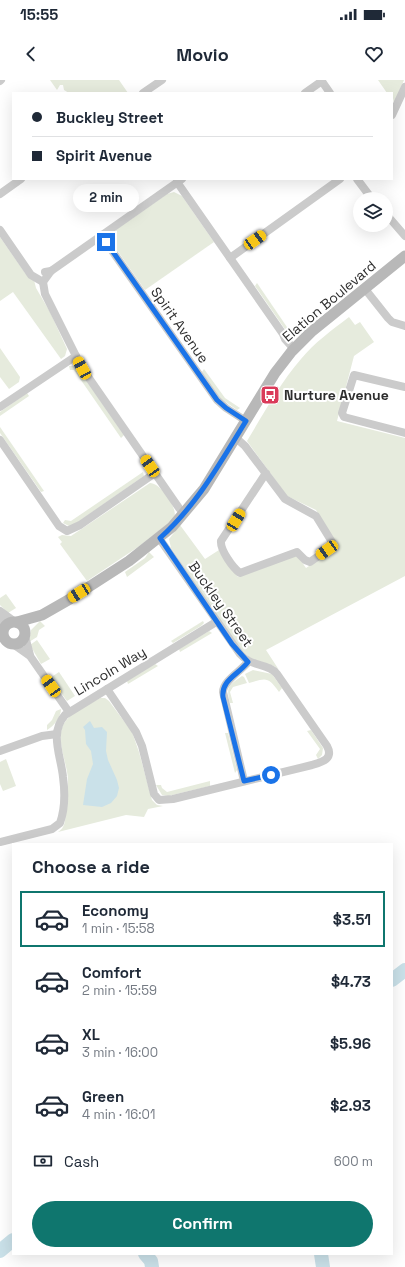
<!DOCTYPE html>
<html lang="en">
<head>
<meta charset="utf-8">
<style>
  :root { --surface:#fff; --page:#f6f6f7; --text:#1f2937; --muted:#747a83; --line:#e0e1e3; --accent:#0f766e }
  body { margin:0; font-family:"Space Grotesk",sans-serif; background:var(--page); color:var(--text); height:100vh; display:flex; flex-direction:column; font-size:15px; white-space:nowrap }
  * { box-sizing:border-box; margin:0 }
  p { font-size:13px; color:var(--muted) }
  .icon { flex:none; width:22px; height:22px; fill:none; stroke:currentColor; stroke-width:2; stroke-linecap:round; stroke-linejoin:round }
  .map { position:relative; flex:1; overflow:hidden }
  .drawer { position:absolute; left:12px; top:763px; width:381px; height:412px; display:flex; flex-direction:column; background:var(--surface); border-radius:0px; box-shadow:0 4px 16px #0002 }
  .drawer>* { flex:none }
  .top-card { position:absolute; left:12px; top:12px; width:381px; height:88px; border-radius:0px; box-shadow:0 4px 16px #0002; display:grid; align-content:center; height:88px; padding:0 20px; background:var(--surface) }
  .tools { position:absolute; left:353px; top:112px; display:grid; gap:8px }
  .tools a { display:grid; place-items:center; width:40px; height:40px; border-radius:50%; background:var(--surface); box-shadow:0 4px 16px #0002; font-size:20px }
  .end { position:absolute; width:18px; height:18px; margin:-9px; border:5px solid #1a73e8; background:#fff; box-shadow:0 0 0 2px #fff }
  .from { border-radius:50% }
  .bubble { position:absolute; height:28px; border-radius:14px; background:var(--surface); box-shadow:0 4px 16px #0002; font-size:13px; font-weight:700; line-height:28px; text-align:center }
  .car { position:absolute; width:12px; height:24px; margin:-12px -6px; border-radius:5px; box-shadow:0 0 3px 1px #0007; background:linear-gradient(#f5c518 24%,#345 0 40%,#f5c518 0 76%,#345 0 86%,#f5c518 0) }
  .top-card b { display:flex; align-items:center; gap:14px; height:38px; font-size:15px }
  .top-card b+b { border-top:1px solid var(--line) }
  .top-card i { width:10px; height:10px; background:var(--text) }
  ul { padding:0; list-style:none }
  li { display:flex; align-items:center; gap:12px; height:56px; margin:0 8px 6px; padding:0 12px; border:2px solid transparent; border-radius:0px }
  li div { flex:1 }
  li b { display:block; font-size:15px }
  li em { font-style:normal; font-weight:700 }
  li.selected { border-color:var(--accent) }
  li>.icon { width:36px; height:36px; stroke-width:1.5 }
  h2 { padding:0 20px; font-size:18px; line-height:48px }
  .pay { display:flex; align-items:center; gap:10px; height:44px; padding:0 20px; font-size:15px }
  .pay p { margin-inline-start:auto }
  .primary-button { display:flex; gap:8px; margin-top:auto; padding:8px 20px }
  .primary-button a { flex:1; height:46px; border-radius:24px; background:var(--accent); color:#fff; font-size:16px; font-weight:700; line-height:46px; text-align:center }
  .status { display:flex; justify-content:space-between; align-items:center; height:28px; padding:0 20px; background:var(--surface); direction:ltr }
  .status svg { height:11px; fill:currentColor }
  header { display:flex; justify-content:space-between; align-items:center; height:52px; padding:0 20px; background:var(--surface); font-size:18px; font-weight:700 }
  .map>svg:first-child { display:block }
  .green { fill:#e6ebdd }
  .water { fill:#cae1e9 }
  .lines { fill:none; stroke-linecap:round; stroke-linejoin:round }
  .river { stroke:#cae1e9; stroke-width:14 }
  .street { stroke:#cbcbcb; stroke-width:8 }
  .secondary { stroke:#b8b8b8; stroke-width:11 }
  .route { stroke:#1a73e8; stroke-width:5 }
  .labels { text-anchor:middle; stroke-width:4; stroke-linejoin:round; paint-order:stroke }
  .street-label { font-size:14px; fill:#2e2e2e; stroke:#fff }
  .poi-label { font-size:14px; font-weight:bold; fill:#2e2e2e; stroke:#fff; text-anchor:start }
</style>
</head>
<body>
<div class="status"><b>15:55</b><svg viewBox="0 0 49 12"><path d="M0 12V9h3v3zM5 12V6h3v6zM10 12V3h3v9zM15 12V0h3v12zM26 1h20v11H26zM47 4h2v5h-2z"/></svg></div>
<header><svg class="icon" aria-label="back" viewBox="0 0 24 24"><path d="M15 5l-7 7 7 7"/></svg>Movio<svg class="icon" aria-label="heart" viewBox="0 0 24 24"><path d="M12 20l-8-8c-3-5 5-10 8-4 3-6 11-1 8 4z"/></svg></header>
<div class="map">
<svg width="405" height="1187" viewBox="0 0 405 1187">
  <rect width="100%" height="100%" fill="#fff"/>
  <g class="green">
    <polygon points="50,0 119,0 128,13 69,13 64,10 63,5 60,5 57,10"/>
    <polygon points="378,0 404,0 394,23 392,13 387,13"/>
    <polygon points="174,112 182,116 214,162 145,210 112,163 111,155 117,149 167,114"/>
    <polygon points="0,157 25,193 34,200 36,208 50,232 67,269 65,276 61,279 13,212 0,221"/>
    <polygon points="257,203 291,253 289,255 255,206"/>
    <path d="M349 237 355 245 360 242 374 262 354 276 337 341 405 358V496L266 570 279 590C273 584 266 584 258 581 248 578 242 571 236 563L171 468 169 459 180 445 205 479 219 470 238 497 297 475 306 488 338 467 316 430 287 416 247 361C264 333 280 303 301 279 314 263 332 250 349 237Z"/>
    <polygon points="0,268 20,297 19,302 9,309 0,297"/>
    <polygon points="69,286 73,286 79,290 124,355 121,358 74,290 70,290"/>
    <polygon points="204,289 225,318 240,328 237,330 220,318 202,292"/>
    <polygon points="27,313 29,316 0,336 0,332"/>
    <polygon points="0,347 44,411 41,412 0,353"/>
    <polygon points="143,392 144,396 141,398 78,442 69,446 63,443 65,440 71,441"/>
    <path d="M150 403C161 403 179 429 174 439L138 467 87 501 60 464 62 462 58 457 62 455 71 456Z"/>
    <polygon points="149,472 154,477 127,497 125,492 145,478"/>
    <polygon points="6,514 16,528 8,533 0,525 0,518"/>
    <polygon points="40,541 45,546 39,550 37,557 29,562 31,550"/>
    <polygon points="203,541 204,543 201,546 173,563 171,561"/>
    <polygon points="209,551 212,553 180,572 179,569"/>
    <polygon points="37,560 50,579 41,584 30,565"/>
    <polygon points="155,584 158,586 128,604 127,601"/>
    <path d="M253 590 272 594 282 608 279 612C268 596 266 598 249 603L245 594Z"/>
    <polygon points="59,592 75,616 67,621 50,598"/>
    <path d="M242 596 244 597 247 603 233 607 230 612 233 623H230C226 606 228 606 242 596Z"/>
    <path d="M100 618H105L109 621 132 652 139 672 152 720 157 725 163 726 148 729 144 737 126 735 58 752C65 748 65 741 66 733 67 722 68 711 68 699 67 683 56 661 63 645 70 632 88 625 100 618Z"/>
    <path d="M61 629C61 637 54 646 47 650V645L52 640 56 631Z"/>
    <polygon points="311,650 323,668 322,675 318,679 316,675 320,669 307,651"/>
    <polygon points="225,653 228,653 237,690 235,693"/>
    <polygon points="6,679 16,706 3,711 0,704 0,682"/>
    <polygon points="210,701 210,706 168,716 162,715 156,705 161,705 162,708 167,712"/>
  </g>
  <polygon class="water" points="90,641 94,648 102,647 107,652 106,671 108,680 117,700 119,708 117,716 111,723 102,727 83,725 87,699 93,684 91,671 86,664 85,650 83,647"/>
  <g class="lines">
    <g class="river">
      <polyline points="392,900 405,890"/>
      <polyline points="0,1171 13,1160"/>
      <polyline points="145,1174 151,1181 152,1187"/>
      <polyline points="321,1174 323,1187"/>
    </g>
    <g class="street">
      <polyline points="321,0 330,13"/>
      <polyline points="0,1 1,0"/>
      <polyline points="143,13 162,0"/>
      <polyline points="305,13 322,1"/>
      <polyline points="392,35 405,7"/>
      <polyline points="357,99 372,119"/>
      <polyline points="177,102 283,254 285,259 294,269"/>
      <polyline points="0,114 21,99"/>
      <polyline points="386,134 405,156"/>
      <polyline points="0,150 31,195 43,202"/>
      <polyline points="101,155 217,320 226,328 246,341"/>
      <polyline points="230,178 340,99"/>
      <polyline points="51,191 43,202 45,214 82,288 179,428 184,434"/>
      <polyline points="45,192 51,191 182,99"/>
      <polyline points="365,209 388,238 392,242 405,246"/>
      <polyline points="405,307 354,295 342,333 344,337 405,353"/>
      <polyline points="0,327 76,276"/>
      <path d="M236 358 245 366 285 419 316 436 332 462 327 470 310 482 305 480 297 472 240 493C233 488 220 470 221 461L266 393"/>
      <polyline points="0,360 59,446 67,451 80,445 155,393"/>
      <polyline points="0,531 15,542"/>
      <polyline points="0,536 4,550"/>
      <polyline points="25,556 30,575"/>
      <polyline points="13,564 30,576 69,632"/>
      <path d="M107 609 136 652 142 666 154 714 159 720 173 719 312 685C322 682 334 679 327 666L277 594C268 583 251 587 240 574L159 458"/>
      <polyline points="0,671 42,656 57,654"/>
      <path d="M244 701 223 612C223 601 241 591 248 582"/>
      <path d="M0 762 52 749 60 743C65 729 65 712 63 697 61 676 49 653 65 635L216 542"/>
    </g>
    <g class="secondary">
      <polyline points="17,542 42,535 70,519 129,481 172,447 204,409 275,293 292,271 311,252 405,176"/>
      <circle cx="14" cy="553" r="11"/>
    </g>
  </g>
  <g class="lines">
    <path class="route" d="M106 162 217 320 226 328 246 341C220 383 197 425 160 458L232 564 248 582C238 595 221 600 223 617L244 701 271 695"/>
  </g>
  <defs>
    <symbol id="bus-square" viewBox="-11 -11 22 22"><rect x="-9" y="-9" width="18" height="18" rx="4" fill="#da3b5a" stroke="#fff"/><path d="M-5-6H5V4H4V6H2V4H-2V6H-4V4H-5ZM-3.5-4V0h7V-4ZM-3.5 1.2v1.5H-2V1.2ZM2 1.2v1.5H3.5V1.2Z" fill="#fff"/></symbol>
  </defs>
  <g fill-rule="evenodd">
    <use href="#bus-square" x="259" y="304" width="22" height="22"/>
  </g>
  <g class="labels">
    <g class="street-label">
      <text transform="translate(329 221) rotate(-40)" y="5">Elation Boulevard</text>
      <text transform="translate(180 245) rotate(55)" y="5">Spirit Avenue</text>
      <text transform="translate(221 524) rotate(55)" y="5">Buckley Street</text>
      <text transform="translate(110 591) rotate(-31)" y="5">Lincoln Way</text>
    </g>
    <g class="poi-label">
      <text x="284" y="320">Nurture Avenue</text>
    </g>
  </g>
</svg>
<div class="tools">
<a><svg class="icon" aria-label="layers" viewBox="0 0 24 24"><path d="M12 4l9 5-9 5-9-5zM3 14l9 5 9-5"/></svg></a>
</div>
<i class="end from" style="left:271px;top:695px"></i>
<i class="end" style="left:106px;top:162px"></i>
<div class="bubble" style="left:73px;top:104px;width:66px">2 min</div>
<i class="car" style="left:255px;top:160px;rotate:55deg"></i>
<i class="car" style="left:82px;top:288px;rotate:331deg"></i>
<i class="car" style="left:150px;top:386px;rotate:326deg"></i>
<i class="car" style="left:236px;top:440px;rotate:31deg"></i>
<i class="car" style="left:327px;top:470px;rotate:236deg"></i>
<i class="car" style="left:79px;top:513px;rotate:238deg"></i>
<i class="car" style="left:51px;top:606px;rotate:325deg"></i>
<div class="top-card">
<b><i class="from"></i>Buckley Street</b>
<b><i></i>Spirit Avenue</b>
</div>
<section class="drawer">
<h2>Choose a ride</h2>
<ul>
<li class="selected"><svg class="icon" aria-label="car" viewBox="0 0 24 24"><path d="M5 17H2v-5l4-1 3-4h7l3 4 3 1v5h-3M9 17h6M6 11h13"/><circle cx="7" cy="17" r="2"/><circle cx="17" cy="17" r="2"/></svg><div><b>Economy</b><p>1 min · 15:58</p></div><em>$3.51</em></li>
<li><svg class="icon" aria-label="car" viewBox="0 0 24 24"><path d="M5 17H2v-5l4-1 3-4h7l3 4 3 1v5h-3M9 17h6M6 11h13"/><circle cx="7" cy="17" r="2"/><circle cx="17" cy="17" r="2"/></svg><div><b>Comfort</b><p>2 min · 15:59</p></div><em>$4.73</em></li>
<li><svg class="icon" aria-label="car" viewBox="0 0 24 24"><path d="M5 17H2v-5l4-1 3-4h7l3 4 3 1v5h-3M9 17h6M6 11h13"/><circle cx="7" cy="17" r="2"/><circle cx="17" cy="17" r="2"/></svg><div><b>XL</b><p>3 min · 16:00</p></div><em>$5.96</em></li>
<li><svg class="icon" aria-label="car" viewBox="0 0 24 24"><path d="M5 17H2v-5l4-1 3-4h7l3 4 3 1v5h-3M9 17h6M6 11h13"/><circle cx="7" cy="17" r="2"/><circle cx="17" cy="17" r="2"/></svg><div><b>Green</b><p>4 min · 16:01</p></div><em>$2.93</em></li>
</ul>
<div class="pay"><svg class="icon" aria-label="cash" viewBox="0 0 24 24"><path d="M3 7h18v10H3z"/><circle cx="12" cy="12" r="2"/></svg>Cash<p>600 m</p></div>
<div class="primary-button"><a>Confirm</a></div>
</section>
</div>
</body>
</html>
